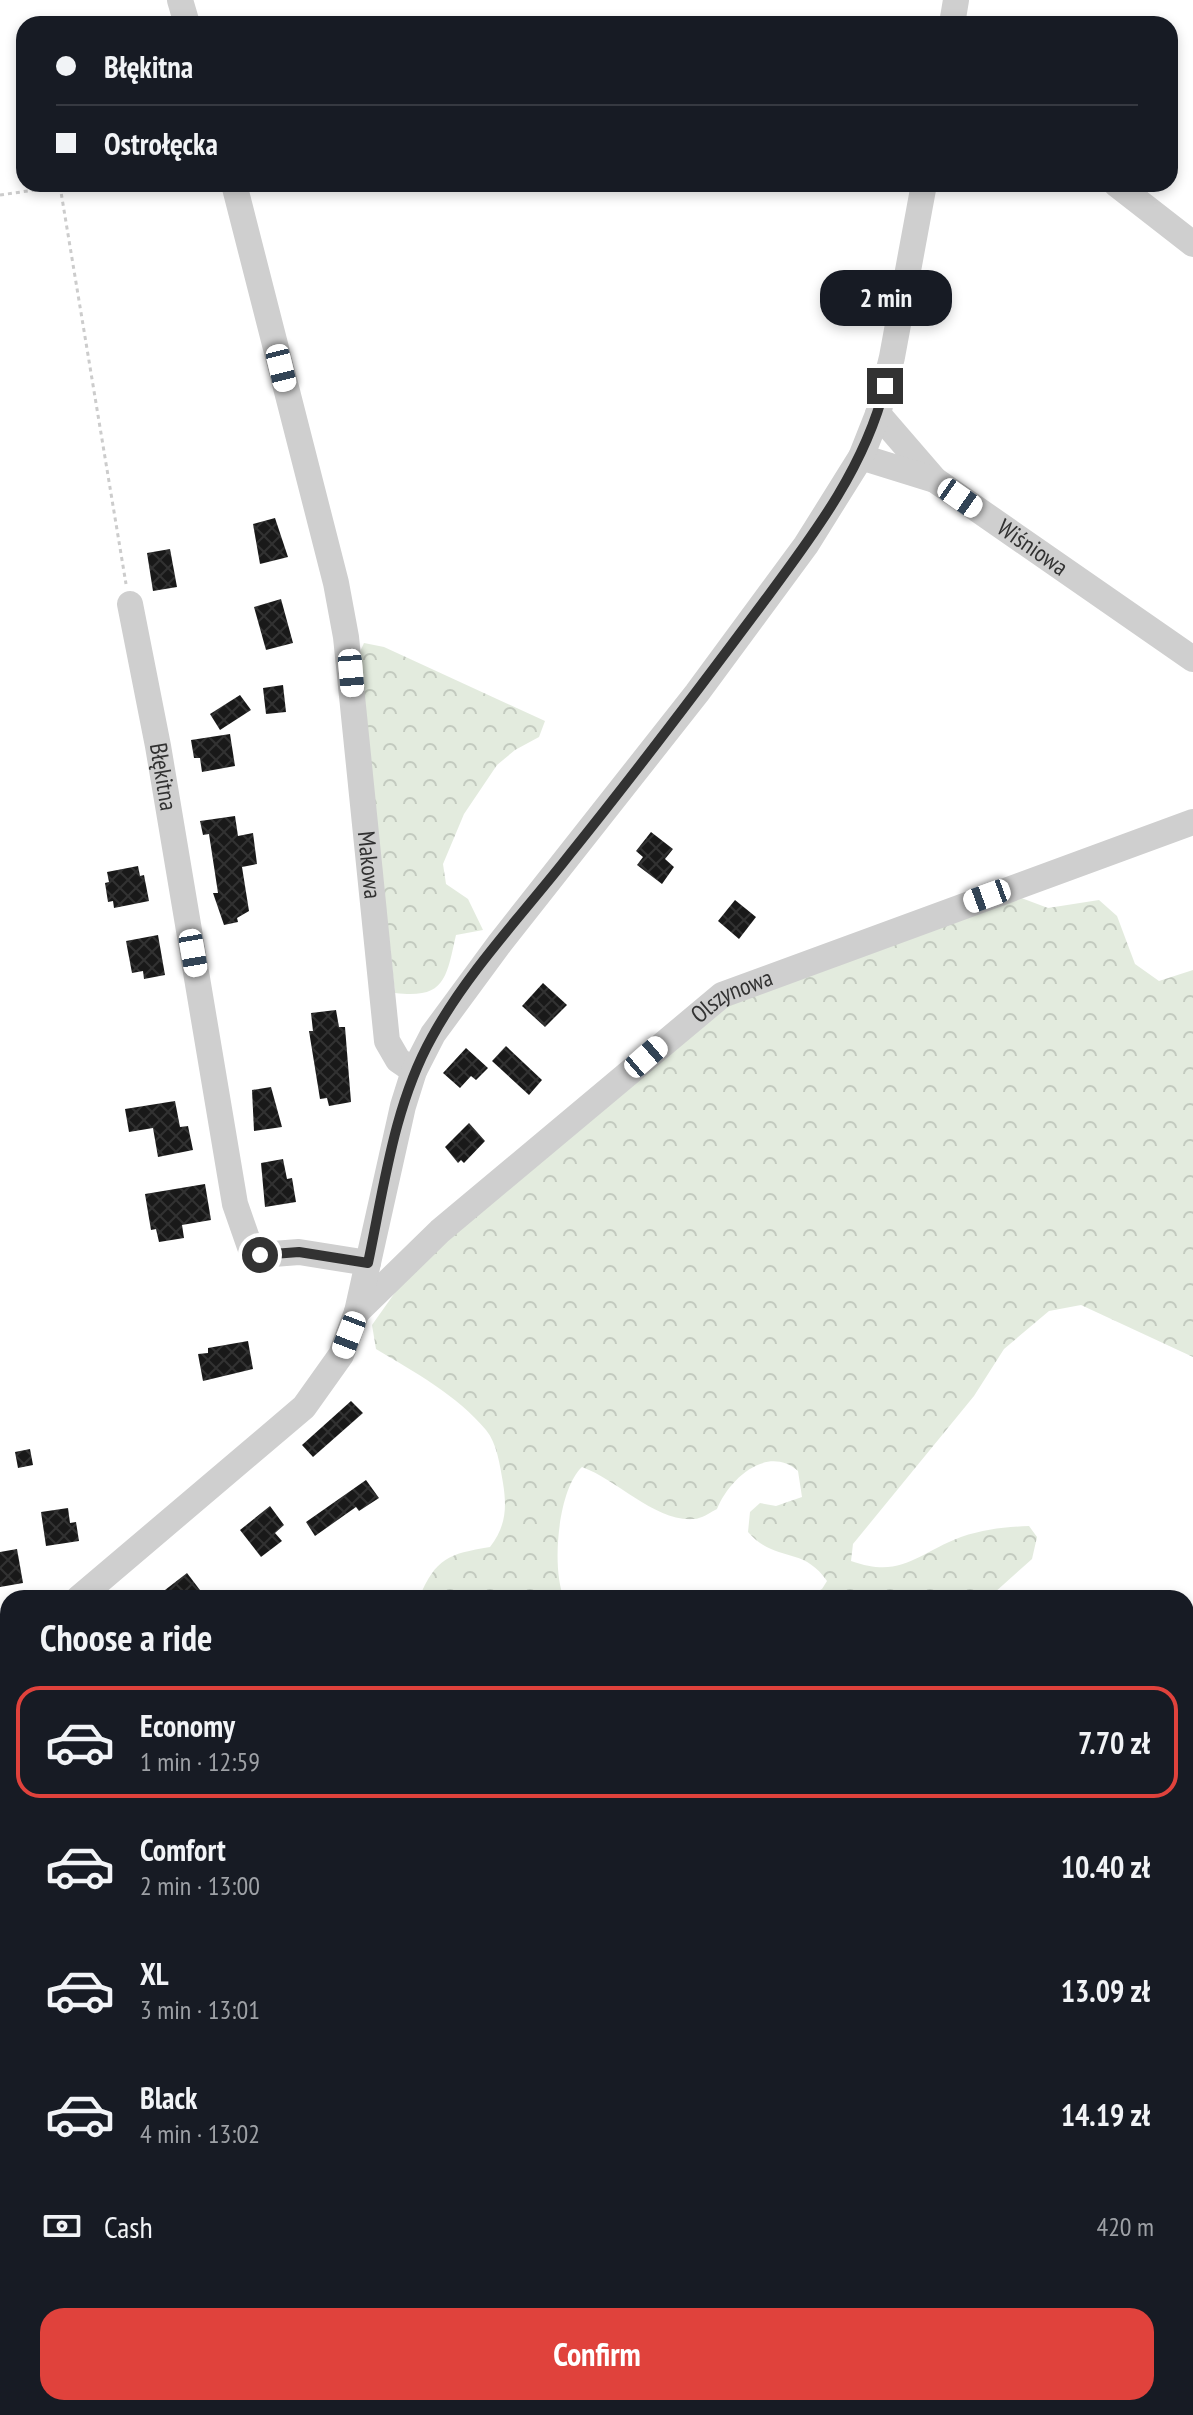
<!DOCTYPE html>
<html lang="en">
<head>
<meta charset="utf-8">
<style>
  :root { --surface:#171b24; --page:#242831; --text:#f1f3f6; --muted:#9ea1a6; --line:#363941; --accent:#e0423c }
  body { margin:0; font-family:"PT Sans Narrow",sans-serif; background:var(--page); color:var(--text); height:100vh; display:flex; flex-direction:column; font-size:30px; white-space:nowrap }
  * { box-sizing:border-box; margin:0 }
  p { font-size:26px; color:var(--muted) }
  .icon { flex:none; width:44px; height:44px; fill:none; stroke:currentColor; stroke-width:2; stroke-linecap:round; stroke-linejoin:round }
  .map { position:relative; flex:1; overflow:hidden }
  .panel { position:absolute; left:0px; top:1590px; width:1194px; height:826px; display:flex; flex-direction:column; background:var(--surface); border-radius:24px 24px 0 0; box-shadow:0 4px 12px #0003 }
  .panel>* { flex:none }
  .hud { position:absolute; left:16px; top:16px; width:1162px; height:176px; border-radius:24px; box-shadow:0 4px 12px #0003; display:grid; align-content:center; height:176px; padding:0 40px; background:var(--surface) }
  .end { position:absolute; width:36px; height:36px; margin:-18px; border:10px solid #323232; background:#fff; box-shadow:0 0 0 4px #fff }
  .from { border-radius:50% }
  .bubble { position:absolute; height:56px; border-radius:24px; background:var(--surface); box-shadow:0 4px 12px #0003; font-size:26px; font-weight:600; line-height:56px; text-align:center }
  .car { position:absolute; width:24px; height:48px; margin:-24px -12px; border-radius:10px; box-shadow:0 0 6px 2px #0007; background:linear-gradient(#fff 24%,#345 0 40%,#fff 0 76%,#345 0 86%,#fff 0) }
  .hud b { display:flex; align-items:center; gap:28px; height:76px; font-size:30px }
  .hud b+b { border-top:2px solid var(--line) }
  .hud i { width:20px; height:20px; background:var(--text) }
  ul { padding:0; list-style:none }
  li { display:flex; align-items:center; gap:24px; height:112px; margin:0 16px 12px; padding:0 24px; border:4px solid transparent; border-radius:24px }
  li div { flex:1 }
  li b { display:block; font-size:30px }
  li em { font-style:normal; font-weight:600 }
  li.current { border-color:var(--accent) }
  li>.icon { width:72px; height:72px; stroke-width:1.5 }
  h2 { padding:0 40px; font-size:36px; line-height:96px }
  .pay { display:flex; align-items:center; gap:20px; height:88px; padding:0 40px; font-size:30px }
  .pay p { margin-inline-start:auto }
  .button { display:flex; gap:16px; margin-top:auto; padding:16px 40px }
  .button a { flex:1; height:92px; border-radius:24px; background:var(--accent); color:#fff; font-size:32px; font-weight:600; line-height:92px; text-align:center }
  .map>svg:first-child { display:block }
  .grass { fill:url(#grass-tufts) }
  .forest { fill:url(#forest-crowns) }
  .lines { fill:none; stroke-linecap:round; stroke-linejoin:round }
  .stream { stroke:#ceddec; stroke-width:5 }
  .building { fill:url(#building-cross-hatch) }
  .path { stroke:#ccc; stroke-width:3; stroke-dasharray:4 4; stroke-linecap:butt }
  .minor { stroke:#cfcfcf; stroke-width:26 }
  .route { stroke:#323232; stroke-width:10 }
  .labels { text-anchor:middle; stroke-width:8; stroke-linejoin:round; paint-order:stroke }
  .street-label { font-size:24px; fill:#323232; stroke:#fff }
</style>
</head>
<body>
<div class="map">
<svg width="1193" height="2415" viewBox="0 0 1193 2415">
  <defs>
    <pattern id="grass-tufts" width="24" height="20" patternUnits="userSpaceOnUse" patternTransform="scale(2)"><rect width="24" height="20" fill="#e3ebde"/><path d="M3 7l-1-3M5 7V3M7 7l1-3M15 17l-1-3M17 17v-4M19 17l1-3" fill="none" stroke="#c3cabf"/></pattern>
    <pattern id="forest-crowns" width="20" height="18" patternUnits="userSpaceOnUse" patternTransform="scale(2)"><rect width="20" height="18" fill="#e3ebde"/><path d="M2 6a3 3 0 1 1 6 0M12 15a3 3 0 1 1 6 0" fill="none" stroke="#c3cabf"/></pattern>
    <pattern id="building-cross-hatch" width="8" height="8" patternUnits="userSpaceOnUse" patternTransform="scale(2)"><rect width="8" height="8" fill="#191919"/><path d="M0 0l8 8M0 8l8-8" fill="none" stroke="#323232"/></pattern>
  </defs>
  <rect width="100%" height="100%" fill="#fff"/>
  <polygon class="grass" points="432,2408 542,2408 543,2415 445,2415"/>
  <g class="forest">
    <path d="M364 643 384 647 545 721 539 737 515 750 497 765 464 814 443 864 446 884 468 899 483 930 456 935C446 979 445 999 395 993L358 656Z"/>
    <path d="M1013 895 1048 908 1099 900 1117 916 1135 964 1159 981 1193 970V1357L1081 1305 1049 1311 1004 1349 974 1396 853 1544 851 1561C902 1579 916 1554 961 1537 985 1529 1004 1527 1029 1526L1037 1537 1032 1559 994 1593 996 1598H805L822 1589 827 1581C802 1545 776 1564 748 1532L750 1512 760 1503 776 1506 802 1497 798 1471C767 1444 729 1479 717 1509 711 1512 701 1519 694 1519 655 1522 618 1480 582 1467 558 1489 551 1568 564 1598H419C436 1558 448 1554 490 1547 506 1526 507 1508 503 1483 500 1466 497 1443 486 1430 458 1396 413 1371 376 1349L372 1325 406 1277 707 1012Z"/>
  </g>
  <g class="lines">
    <g class="stream">
      <polyline points="438,2408 439,2415"/>
      <polyline points="699,2415 703,2408"/>
    </g>
  </g>
  <g class="building">
    <polygon points="275,518 288,557 260,564 253,524"/>
    <polygon points="170,549 177,587 153,591 147,553"/>
    <polygon points="281,599 293,643 266,650 254,607"/>
    <polygon points="283,685 286,712 266,714 263,688"/>
    <polygon points="240,695 251,710 220,730 210,714"/>
    <polygon points="230,734 235,766 202,772 200,758 194,758 191,740"/>
    <polygon points="235,816 238,836 253,833 257,864 242,867 249,911 237,918 238,922 224,925 213,893 218,893 209,834 203,835 200,821"/>
    <polygon points="651,832 673,849 665,859 674,867 662,884 637,865 643,857 636,851"/>
    <polygon points="138,866 140,876 144,875 149,901 114,908 113,901 108,902 105,883 109,882 107,872"/>
    <polygon points="735,900 756,917 739,939 718,921"/>
    <polygon points="158,935 165,975 144,979 143,971 132,973 126,941"/>
    <polygon points="543,983 567,1005 545,1027 522,1006"/>
    <polygon points="336,1010 339,1027 345,1027 351,1102 329,1106 327,1098 320,1099 309,1031 313,1031 311,1013"/>
    <polygon points="506,1046 542,1080 529,1095 492,1061"/>
    <polygon points="466,1048 488,1068 476,1080 471,1076 460,1088 443,1073"/>
    <polygon points="271,1087 282,1127 254,1131 252,1090"/>
    <polygon points="175,1101 180,1127 188,1126 193,1150 158,1157 153,1128 129,1132 125,1109"/>
    <polygon points="469,1123 485,1141 464,1163 461,1160 458,1163 445,1147"/>
    <polygon points="283,1159 287,1179 292,1178 296,1202 265,1207 261,1163"/>
    <polygon points="205,1184 211,1220 182,1225 184,1238 159,1242 156,1229 151,1230 145,1194"/>
    <polygon points="248,1341 253,1369 203,1381 198,1354 208,1353 208,1348"/>
    <polygon points="351,1401 363,1413 313,1457 302,1445"/>
    <polygon points="30,1449 33,1465 18,1468 15,1452"/>
    <polygon points="366,1480 379,1498 359,1511 356,1507 315,1536 306,1522"/>
    <polygon points="270,1506 284,1525 275,1533 282,1541 261,1557 240,1530"/>
    <polygon points="68,1508 70,1523 76,1522 79,1541 46,1546 41,1512"/>
    <polygon points="17,1549 23,1583 0,1587 0,1552"/>
    <polygon points="187,1573 206,1598 172,1598 165,1590"/>
  </g>
  <g class="lines">
    <g class="path">
      <polyline points="60,186 126,584"/>
      <polyline points="0,195 77,184"/>
    </g>
    <g class="minor">
      <polyline points="180,0 187,24"/>
      <polyline points="952,24 956,0"/>
      <path id="s1" d="M234 184 336 583 346 637 387 1041 398 1060 414 1071"/>
      <polyline points="1116,184 1193,244"/>
      <polyline points="878,414 935,480"/>
      <path id="s2" d="M861 457 935 480 1193 659"/>
      <path id="s3" d="M130 604 158 746 235 1204 250 1247 260 1255 299 1252 368 1263"/>
      <path id="s4" d="M357 1312 440 1231 722 995 1193 822"/>
      <polyline points="79,1598 304,1407 341,1355 357,1312 403,1106 414,1071 433,1034 500,943 697,693 806,545 861,457 878,414 892,357 924,184"/>
      <polyline points="0,1661 8,1655"/>
    </g>
  </g>
  <g class="lines">
    <path class="route" d="M260 1255 299 1252 368 1263C384 1187 394 1105 432 1037 468 971 524 913 570 854 637 771 701 686 765 600 814 534 865 467 885 386"/>
  </g>
  <g class="labels">
    <g class="street-label">
      <text dy="8" stroke="none"><textPath href="#s2" startOffset="196">Wiśniowa</textPath></text>
      <text dy="8" stroke="none"><textPath href="#s3" startOffset="176">Błękitna</textPath></text>
      <text dy="8" stroke="none"><textPath href="#s1" startOffset="696">Makowa</textPath></text>
      <text dy="8" stroke="none"><textPath href="#s4" startOffset="492">Olszynowa</textPath></text>
    </g>
  </g>
</svg>
<i class="end from" style="left:260px;top:1255px"></i>
<i class="end" style="left:885px;top:386px"></i>
<div class="bubble" style="left:820px;top:270px;width:132px">2 min</div>
<i class="car" style="left:281px;top:368px;rotate:166deg"></i>
<i class="car" style="left:960px;top:498px;rotate:125deg"></i>
<i class="car" style="left:351px;top:673px;rotate:175deg"></i>
<i class="car" style="left:987px;top:896px;rotate:250deg"></i>
<i class="car" style="left:193px;top:953px;rotate:170deg"></i>
<i class="car" style="left:646px;top:1057px;rotate:49deg"></i>
<i class="car" style="left:349px;top:1335px;rotate:201deg"></i>
<div class="hud">
<b><i class="from"></i>Błękitna</b>
<b><i></i>Ostrołęcka</b>
</div>
<section class="panel">
<h2>Choose a ride</h2>
<ul>
<li class="current"><svg class="icon" aria-label="car" viewBox="0 0 24 24"><path d="M5 17H2v-5l4-1 3-4h7l3 4 3 1v5h-3M9 17h6M6 11h13"/><circle cx="7" cy="17" r="2"/><circle cx="17" cy="17" r="2"/></svg><div><b>Economy</b><p>1 min · 12:59</p></div><em>7.70 zł</em></li>
<li><svg class="icon" aria-label="car" viewBox="0 0 24 24"><path d="M5 17H2v-5l4-1 3-4h7l3 4 3 1v5h-3M9 17h6M6 11h13"/><circle cx="7" cy="17" r="2"/><circle cx="17" cy="17" r="2"/></svg><div><b>Comfort</b><p>2 min · 13:00</p></div><em>10.40 zł</em></li>
<li><svg class="icon" aria-label="car" viewBox="0 0 24 24"><path d="M5 17H2v-5l4-1 3-4h7l3 4 3 1v5h-3M9 17h6M6 11h13"/><circle cx="7" cy="17" r="2"/><circle cx="17" cy="17" r="2"/></svg><div><b>XL</b><p>3 min · 13:01</p></div><em>13.09 zł</em></li>
<li><svg class="icon" aria-label="car" viewBox="0 0 24 24"><path d="M5 17H2v-5l4-1 3-4h7l3 4 3 1v5h-3M9 17h6M6 11h13"/><circle cx="7" cy="17" r="2"/><circle cx="17" cy="17" r="2"/></svg><div><b>Black</b><p>4 min · 13:02</p></div><em>14.19 zł</em></li>
</ul>
<div class="pay"><svg class="icon" aria-label="cash" viewBox="0 0 24 24"><path d="M3 7h18v10H3z"/><circle cx="12" cy="12" r="2"/></svg>Cash<p>420 m</p></div>
<div class="button"><a>Confirm</a></div>
</section>
</div>
</body>
</html>
